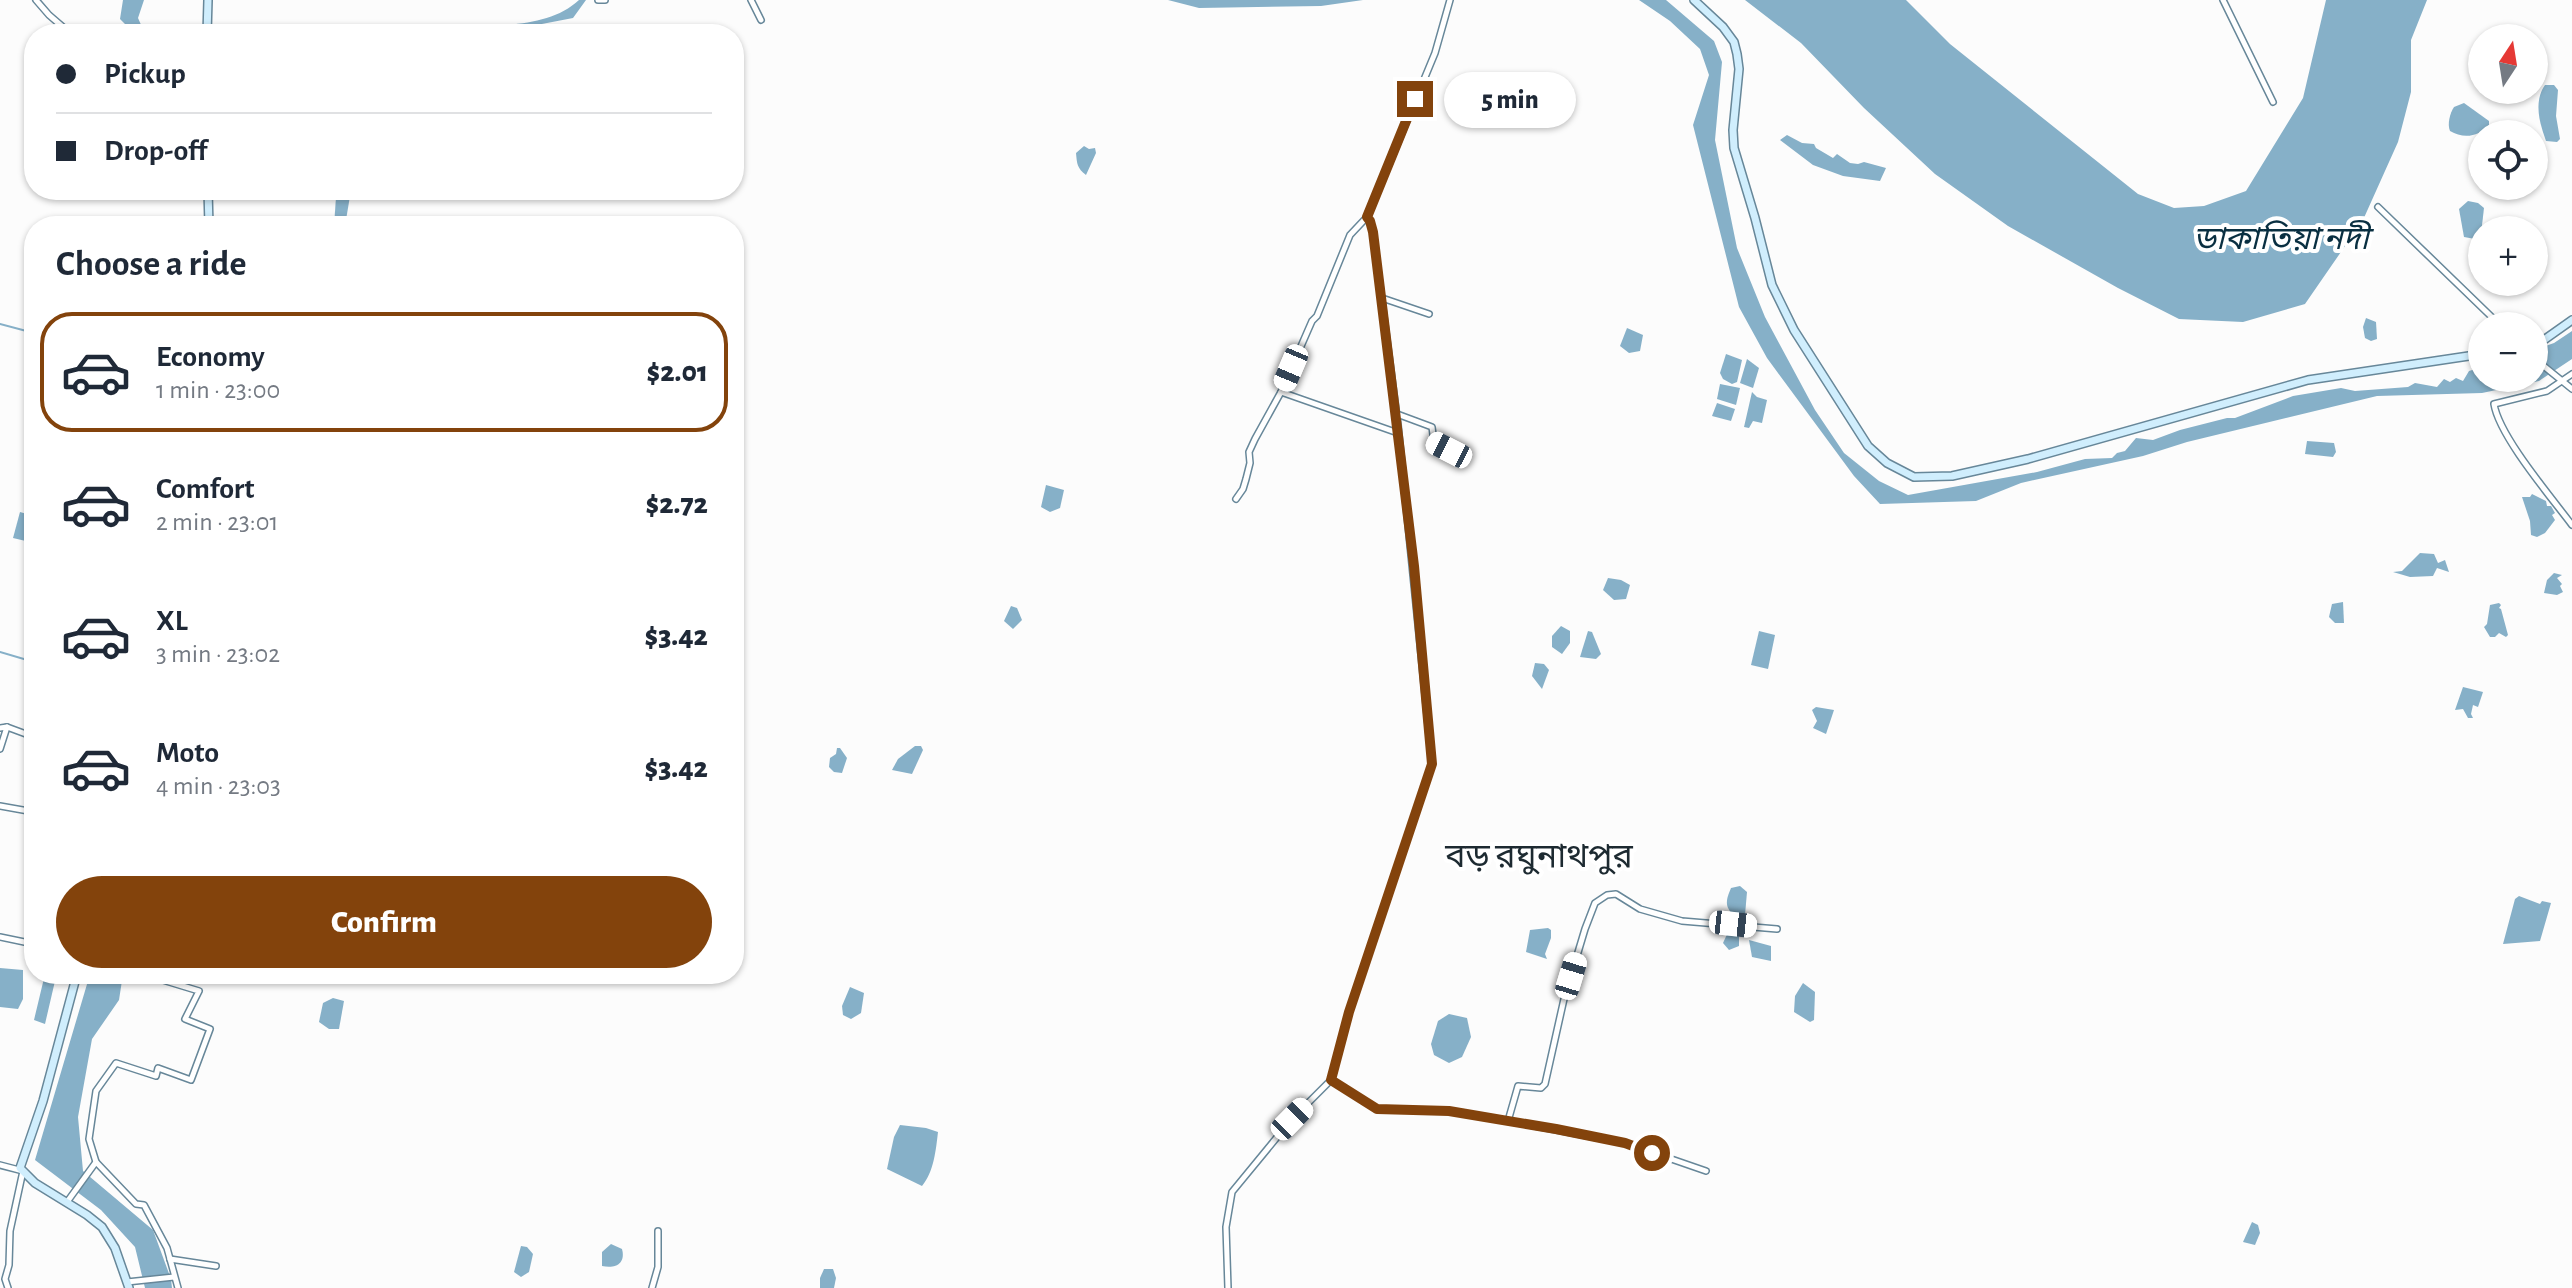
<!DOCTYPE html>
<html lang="en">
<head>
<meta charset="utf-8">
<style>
  :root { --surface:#fff; --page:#f6f6f7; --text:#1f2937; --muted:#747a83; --line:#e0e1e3; --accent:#83430c }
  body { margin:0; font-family:"Alegreya Sans","Noto Sans Bengali",sans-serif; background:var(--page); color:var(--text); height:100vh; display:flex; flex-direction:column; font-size:30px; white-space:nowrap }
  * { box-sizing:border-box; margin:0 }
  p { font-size:26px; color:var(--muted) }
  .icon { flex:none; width:44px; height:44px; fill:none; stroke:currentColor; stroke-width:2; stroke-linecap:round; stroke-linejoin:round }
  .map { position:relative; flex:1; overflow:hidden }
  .drawer { position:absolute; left:24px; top:216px; width:720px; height:768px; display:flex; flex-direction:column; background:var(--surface); border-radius:32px; box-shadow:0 2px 6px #0004 }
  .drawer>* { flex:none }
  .top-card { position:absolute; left:24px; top:24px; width:720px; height:176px; border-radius:32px; box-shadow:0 2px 6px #0004; display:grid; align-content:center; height:176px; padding:0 32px; background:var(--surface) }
  .needle { width:52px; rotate:12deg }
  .tools { position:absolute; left:2468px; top:24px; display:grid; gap:16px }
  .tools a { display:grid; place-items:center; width:80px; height:80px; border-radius:50%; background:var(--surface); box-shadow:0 2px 6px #0004; font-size:40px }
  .end { position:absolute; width:36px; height:36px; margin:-18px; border:10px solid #83430c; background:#fff; box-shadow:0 0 0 4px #fff }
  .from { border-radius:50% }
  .bubble { position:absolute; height:56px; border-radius:28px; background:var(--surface); box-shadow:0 2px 6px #0004; font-size:26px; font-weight:800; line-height:56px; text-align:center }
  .car { position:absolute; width:24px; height:48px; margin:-24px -12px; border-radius:10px; box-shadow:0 0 6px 2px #0007; background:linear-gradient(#fff 24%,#345 0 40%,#fff 0 76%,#345 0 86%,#fff 0) }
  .top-card b { display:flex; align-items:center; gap:28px; height:76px; font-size:30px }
  .top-card b+b { border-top:2px solid var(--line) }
  .top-card i { width:20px; height:20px; background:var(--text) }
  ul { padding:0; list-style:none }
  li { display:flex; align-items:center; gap:24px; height:120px; margin:0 16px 12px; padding:0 16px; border:4px solid transparent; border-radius:32px }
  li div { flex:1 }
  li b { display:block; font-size:30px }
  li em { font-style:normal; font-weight:800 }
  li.active { border-color:var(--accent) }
  li>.icon { width:72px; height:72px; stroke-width:1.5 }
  h2 { padding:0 32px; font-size:36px; line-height:96px }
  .cta { display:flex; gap:16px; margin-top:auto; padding:16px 32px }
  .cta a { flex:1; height:92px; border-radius:48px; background:var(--accent); color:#fff; font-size:32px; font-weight:800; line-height:92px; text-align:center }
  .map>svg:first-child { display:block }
  .water { fill:#86b0c8 }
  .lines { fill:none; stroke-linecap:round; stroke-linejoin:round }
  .stream { stroke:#86b0c8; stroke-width:2 }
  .street-casing { stroke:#678799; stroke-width:8 }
  .secondary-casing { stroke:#678799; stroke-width:10 }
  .street { stroke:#fff; stroke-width:5 }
  .secondary { stroke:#d0eefd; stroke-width:7 }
  .route { stroke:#83430c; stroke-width:10 }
  .labels { text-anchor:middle; stroke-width:8; stroke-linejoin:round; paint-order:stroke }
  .water-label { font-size:32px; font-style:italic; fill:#092f41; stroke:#fff }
  .quarter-label { font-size:34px; fill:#1d2a31; stroke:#fff }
</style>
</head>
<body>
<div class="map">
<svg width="2572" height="1288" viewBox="0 0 2572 1288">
  <rect width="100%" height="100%" fill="#fcfcfc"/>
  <g class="water">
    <polygon points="123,0 144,0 138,18 142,27 139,34 123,34 122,30 126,25 120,19"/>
    <path d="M579 0H586L573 18 489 34H451L454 27C494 25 548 29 579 0Z"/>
    <polygon points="1168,0 1363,0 1321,6 1199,8"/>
    <polygon points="1639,0 1666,0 1714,41 1722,62 1715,140 1737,248 1765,317 1815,410 1844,453 1879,481 1908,495 2037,472 2085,459 2112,458 2117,453 2125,451 2136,438 2153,440 2180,430 2227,418 2235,418 2293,396 2341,388 2355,391 2408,387 2415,383 2437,387 2444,379 2450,382 2456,378 2463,381 2469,371 2482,367 2482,378 2534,378 2534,350 2554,343 2572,331 2572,359 2539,381 2482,393 2377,396 2187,442 2143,456 2021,483 1976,501 1880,504 1854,476 1767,358 1739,307 1693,125 1709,75 1700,49 1670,21"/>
    <polygon points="1745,0 1906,0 1950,44 2138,194 2174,208 2204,206 2246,191 2303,98 2326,0 2427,0 2411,40 2411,92 2398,142 2363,220 2305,304 2243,322 2179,319 2118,288 2008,226 1935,174 1864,108 1801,43"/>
    <path d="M2545 85H2554L2558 90 2556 116 2560 139 2557 142 2546 141C2540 124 2533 102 2545 85Z"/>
    <path d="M2464 103 2489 121V125C2479 137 2463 139 2450 131 2447 124 2450 113 2454 107Z"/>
    <polygon points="1787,135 1802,143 1814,144 1816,148 1833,158 1837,154 1850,163 1858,164 1864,162 1886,168 1880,181 1843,176 1813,165 1780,140"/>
    <path d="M1084 146 1089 149 1095 148 1096 153 1086 175C1077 168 1077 164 1076 153Z"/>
    <polygon points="339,190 351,190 345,226 334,226 336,197"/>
    <polygon points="2468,201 2478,203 2484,208 2481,234 2475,239 2464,237 2459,209"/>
    <polygon points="2366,318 2376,322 2377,339 2371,341 2365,338 2363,327"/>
    <polygon points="1627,328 1643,335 1640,351 1629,353 1620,346"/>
    <polygon points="1726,354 1742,360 1737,382 1732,384 1723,379 1720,373"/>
    <polygon points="1747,359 1759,368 1753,388 1740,383"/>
    <polygon points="1720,384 1740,388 1736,405 1717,399"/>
    <polygon points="1752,392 1757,397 1767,400 1762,423 1753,421 1749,428 1744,427"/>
    <polygon points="1717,403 1735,409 1731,421 1712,416"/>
    <polygon points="2307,441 2334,443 2336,452 2333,457 2305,454"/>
    <polygon points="1046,485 1064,490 1060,508 1050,512 1041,507"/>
    <polygon points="2532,494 2546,501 2547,506 2551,506 2555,513 2552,515 2555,520 2545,533 2537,537 2531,535 2530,521 2522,497 2530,497"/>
    <polygon points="20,512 34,516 34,543 13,538"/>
    <polygon points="2420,553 2434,554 2438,563 2445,560 2449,572 2437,568 2433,576 2410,577 2393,572 2402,571"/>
    <polygon points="2554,573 2562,575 2557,578 2562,584 2560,586 2563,592 2557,595 2544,593 2547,580"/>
    <polygon points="1608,578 1621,580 1630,585 1626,599 1614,600 1603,590"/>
    <polygon points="2343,602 2344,623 2335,623 2329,617 2332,604"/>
    <polygon points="2499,603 2501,605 2499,608 2501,609 2508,635 2506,637 2499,633 2495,637 2490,637 2484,627 2487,624 2490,605"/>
    <polygon points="1011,606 1017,608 1022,620 1013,629 1004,621"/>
    <polygon points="1561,626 1570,631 1570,643 1562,654 1552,647 1552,636"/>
    <polygon points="1588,631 1592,632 1601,654 1596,659 1580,657"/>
    <polygon points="1759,631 1775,635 1768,669 1751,665"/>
    <polygon points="1535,663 1544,664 1549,670 1542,689 1532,676"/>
    <polygon points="2463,687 2483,692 2478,707 2473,705 2471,714 2473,718 2468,718 2463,709 2455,710"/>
    <polygon points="1816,707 1834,710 1826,734 1813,728 1817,721 1812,710"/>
    <polygon points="915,746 921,746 923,750 912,774 892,770 898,759"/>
    <polygon points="837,748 840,748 847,758 842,773 834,772 829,767 830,758 836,754"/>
    <path d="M1740 886 1747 892 1745 915 1734 916C1724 906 1726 900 1731 888Z"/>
    <polygon points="2519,896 2540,904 2542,901 2551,903 2540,941 2503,944 2515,899"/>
    <polygon points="1548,928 1551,930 1551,938 1545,954 1547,959 1526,952 1530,930"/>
    <polygon points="1729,930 1736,931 1739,934 1739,946 1729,950 1723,943"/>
    <polygon points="1749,940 1771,946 1771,961 1752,957"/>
    <polygon points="0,968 23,970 23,999 18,1009 0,1007"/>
    <polygon points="45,974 64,974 63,981 55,981 45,1024 34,1020"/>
    <polygon points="90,974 123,974 119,1000 92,1039 78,1117 83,1171 153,1230 171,1279 172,1288 145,1288 135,1247 101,1210 35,1160"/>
    <polygon points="1803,983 1815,992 1814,1020 1810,1022 1794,1012 1795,996"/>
    <polygon points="850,987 864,993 861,1013 851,1019 843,1015 842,1006"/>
    <polygon points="333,998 344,1001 339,1029 329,1029 319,1022 323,1003"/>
    <polygon points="1449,1014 1467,1018 1471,1037 1462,1057 1449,1063 1434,1055 1431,1044 1438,1021"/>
    <path d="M900 1125 926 1128 938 1132C936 1149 934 1172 922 1186L887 1169 894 1137Z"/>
    <polygon points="2252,1222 2258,1225 2260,1233 2255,1245 2243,1242"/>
    <path d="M611 1244 622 1249C626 1264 615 1269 602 1266V1252Z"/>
    <polygon points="521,1246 527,1247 533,1254 529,1272 521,1277 514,1272"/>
    <polygon points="824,1269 833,1269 836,1278 834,1288 820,1288 820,1278"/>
  </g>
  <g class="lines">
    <g class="stream">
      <polyline points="0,324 34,333"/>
      <polyline points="0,652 34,662"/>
    </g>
    <defs>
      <g id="street">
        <polyline points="36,0 49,15 71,34"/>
        <polyline points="598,0 605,0"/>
        <polyline points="751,0 761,20"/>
        <polyline points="2223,0 2273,102"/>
        <polyline points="2378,207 2501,326"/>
        <polyline points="1382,298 1429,314"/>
        <polyline points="2534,354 2540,363 2572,389"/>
        <path d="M2572 374 2547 391 2494 404C2499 436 2551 497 2572 525"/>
        <polyline points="1281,392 1398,433"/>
        <polyline points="1397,414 1432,427 1434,442 1465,458"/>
        <polyline points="1236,499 1243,489 1246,479 1250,463 1249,452 1255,439 1281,392 1312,321 1317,316 1350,235 1367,217 1435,53 1450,0"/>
        <polyline points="0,728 7,727 34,737"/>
        <polyline points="0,749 7,727"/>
        <polyline points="0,806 34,812"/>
        <polyline points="0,937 34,944"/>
        <polyline points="143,974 199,991 185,1019 210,1029 191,1080 158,1068 156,1076 116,1063 96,1091 89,1139 96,1162 136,1204 144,1205 167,1248 178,1288"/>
        <polyline points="1331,1080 1377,1109 1449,1111 1508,1121"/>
        <polyline points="0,1165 23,1171 10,1231 9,1265 5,1279 8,1288"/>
        <polyline points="1706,1171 1625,1143 1508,1121 1518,1086 1541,1088 1545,1084 1564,999 1585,929 1595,903 1607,895 1616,894 1640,909 1682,921 1777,929"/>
        <polyline points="67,1202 96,1162"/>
        <polyline points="170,1259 216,1266"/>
        <polyline points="127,1282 174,1277"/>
        <polyline points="652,1288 658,1267 658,1231"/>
        <polyline points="1228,1288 1226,1227 1232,1192 1292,1119 1331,1080 1349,1012 1432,764 1398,425 1373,232 1370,221 1367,217"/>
      </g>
      <g id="secondary">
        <polyline points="1694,0 1723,27 1734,42 1737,54 1739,69 1733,130 1734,148 1755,218 1772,285 1794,330 1868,446 1887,463 1914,477 1952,476 2028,459 2308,380 2482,354"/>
        <polyline points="207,34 208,0"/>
        <polyline points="208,190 209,226"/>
        <polyline points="2534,347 2572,320"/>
        <polyline points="77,974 43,1101 20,1168 35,1183 87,1215 102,1227 115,1248 129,1288"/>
      </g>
    </defs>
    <use href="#street" class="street-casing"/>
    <use href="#secondary" class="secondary-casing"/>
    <use href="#street" class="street"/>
    <use href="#secondary" class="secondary"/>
  </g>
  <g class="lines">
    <polyline class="route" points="1415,99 1367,217 1370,221 1373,232 1414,566 1432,764 1349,1012 1331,1080 1377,1109 1449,1111 1556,1129 1625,1143 1652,1153"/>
  </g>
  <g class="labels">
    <g class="water-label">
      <text x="2281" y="249">ডাকাতিয়া নদী</text>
    </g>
    <g class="quarter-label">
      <text x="1539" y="867">বড় রঘুনাথপুর</text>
    </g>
  </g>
</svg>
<div class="tools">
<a><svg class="needle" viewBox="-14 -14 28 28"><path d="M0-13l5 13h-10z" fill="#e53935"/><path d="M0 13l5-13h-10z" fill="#747a83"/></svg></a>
<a><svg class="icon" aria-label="locate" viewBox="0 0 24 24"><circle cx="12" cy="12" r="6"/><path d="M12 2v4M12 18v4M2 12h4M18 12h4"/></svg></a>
<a>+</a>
<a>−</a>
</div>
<i class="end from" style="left:1652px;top:1153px"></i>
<i class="end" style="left:1415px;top:99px"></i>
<div class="bubble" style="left:1444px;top:72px;width:132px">5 min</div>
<i class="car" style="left:1291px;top:368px;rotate:203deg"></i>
<i class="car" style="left:1449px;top:450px;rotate:297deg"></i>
<i class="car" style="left:1733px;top:924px;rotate:96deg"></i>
<i class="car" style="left:1571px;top:976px;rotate:17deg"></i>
<i class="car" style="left:1292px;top:1119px;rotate:45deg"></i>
<div class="top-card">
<b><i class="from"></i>Pickup</b>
<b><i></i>Drop-off</b>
</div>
<section class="drawer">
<h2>Choose a ride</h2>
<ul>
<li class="active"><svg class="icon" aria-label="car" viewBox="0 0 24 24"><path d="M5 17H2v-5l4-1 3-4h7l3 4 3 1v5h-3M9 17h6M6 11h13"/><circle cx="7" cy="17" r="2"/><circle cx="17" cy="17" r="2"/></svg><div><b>Economy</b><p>1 min · 23:00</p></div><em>$2.01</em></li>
<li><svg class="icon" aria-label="car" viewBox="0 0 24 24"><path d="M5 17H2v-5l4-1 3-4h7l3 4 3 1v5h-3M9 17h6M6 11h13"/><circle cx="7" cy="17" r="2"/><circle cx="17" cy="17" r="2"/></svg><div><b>Comfort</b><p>2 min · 23:01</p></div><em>$2.72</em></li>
<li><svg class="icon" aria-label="car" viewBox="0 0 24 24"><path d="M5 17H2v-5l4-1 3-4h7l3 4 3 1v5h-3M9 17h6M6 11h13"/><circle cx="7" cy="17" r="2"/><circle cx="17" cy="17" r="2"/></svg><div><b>XL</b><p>3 min · 23:02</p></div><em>$3.42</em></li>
<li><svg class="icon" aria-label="car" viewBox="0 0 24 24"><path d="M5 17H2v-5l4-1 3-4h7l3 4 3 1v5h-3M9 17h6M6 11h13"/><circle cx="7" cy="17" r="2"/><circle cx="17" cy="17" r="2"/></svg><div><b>Moto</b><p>4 min · 23:03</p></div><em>$3.42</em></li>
</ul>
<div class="cta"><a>Confirm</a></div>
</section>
</div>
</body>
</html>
